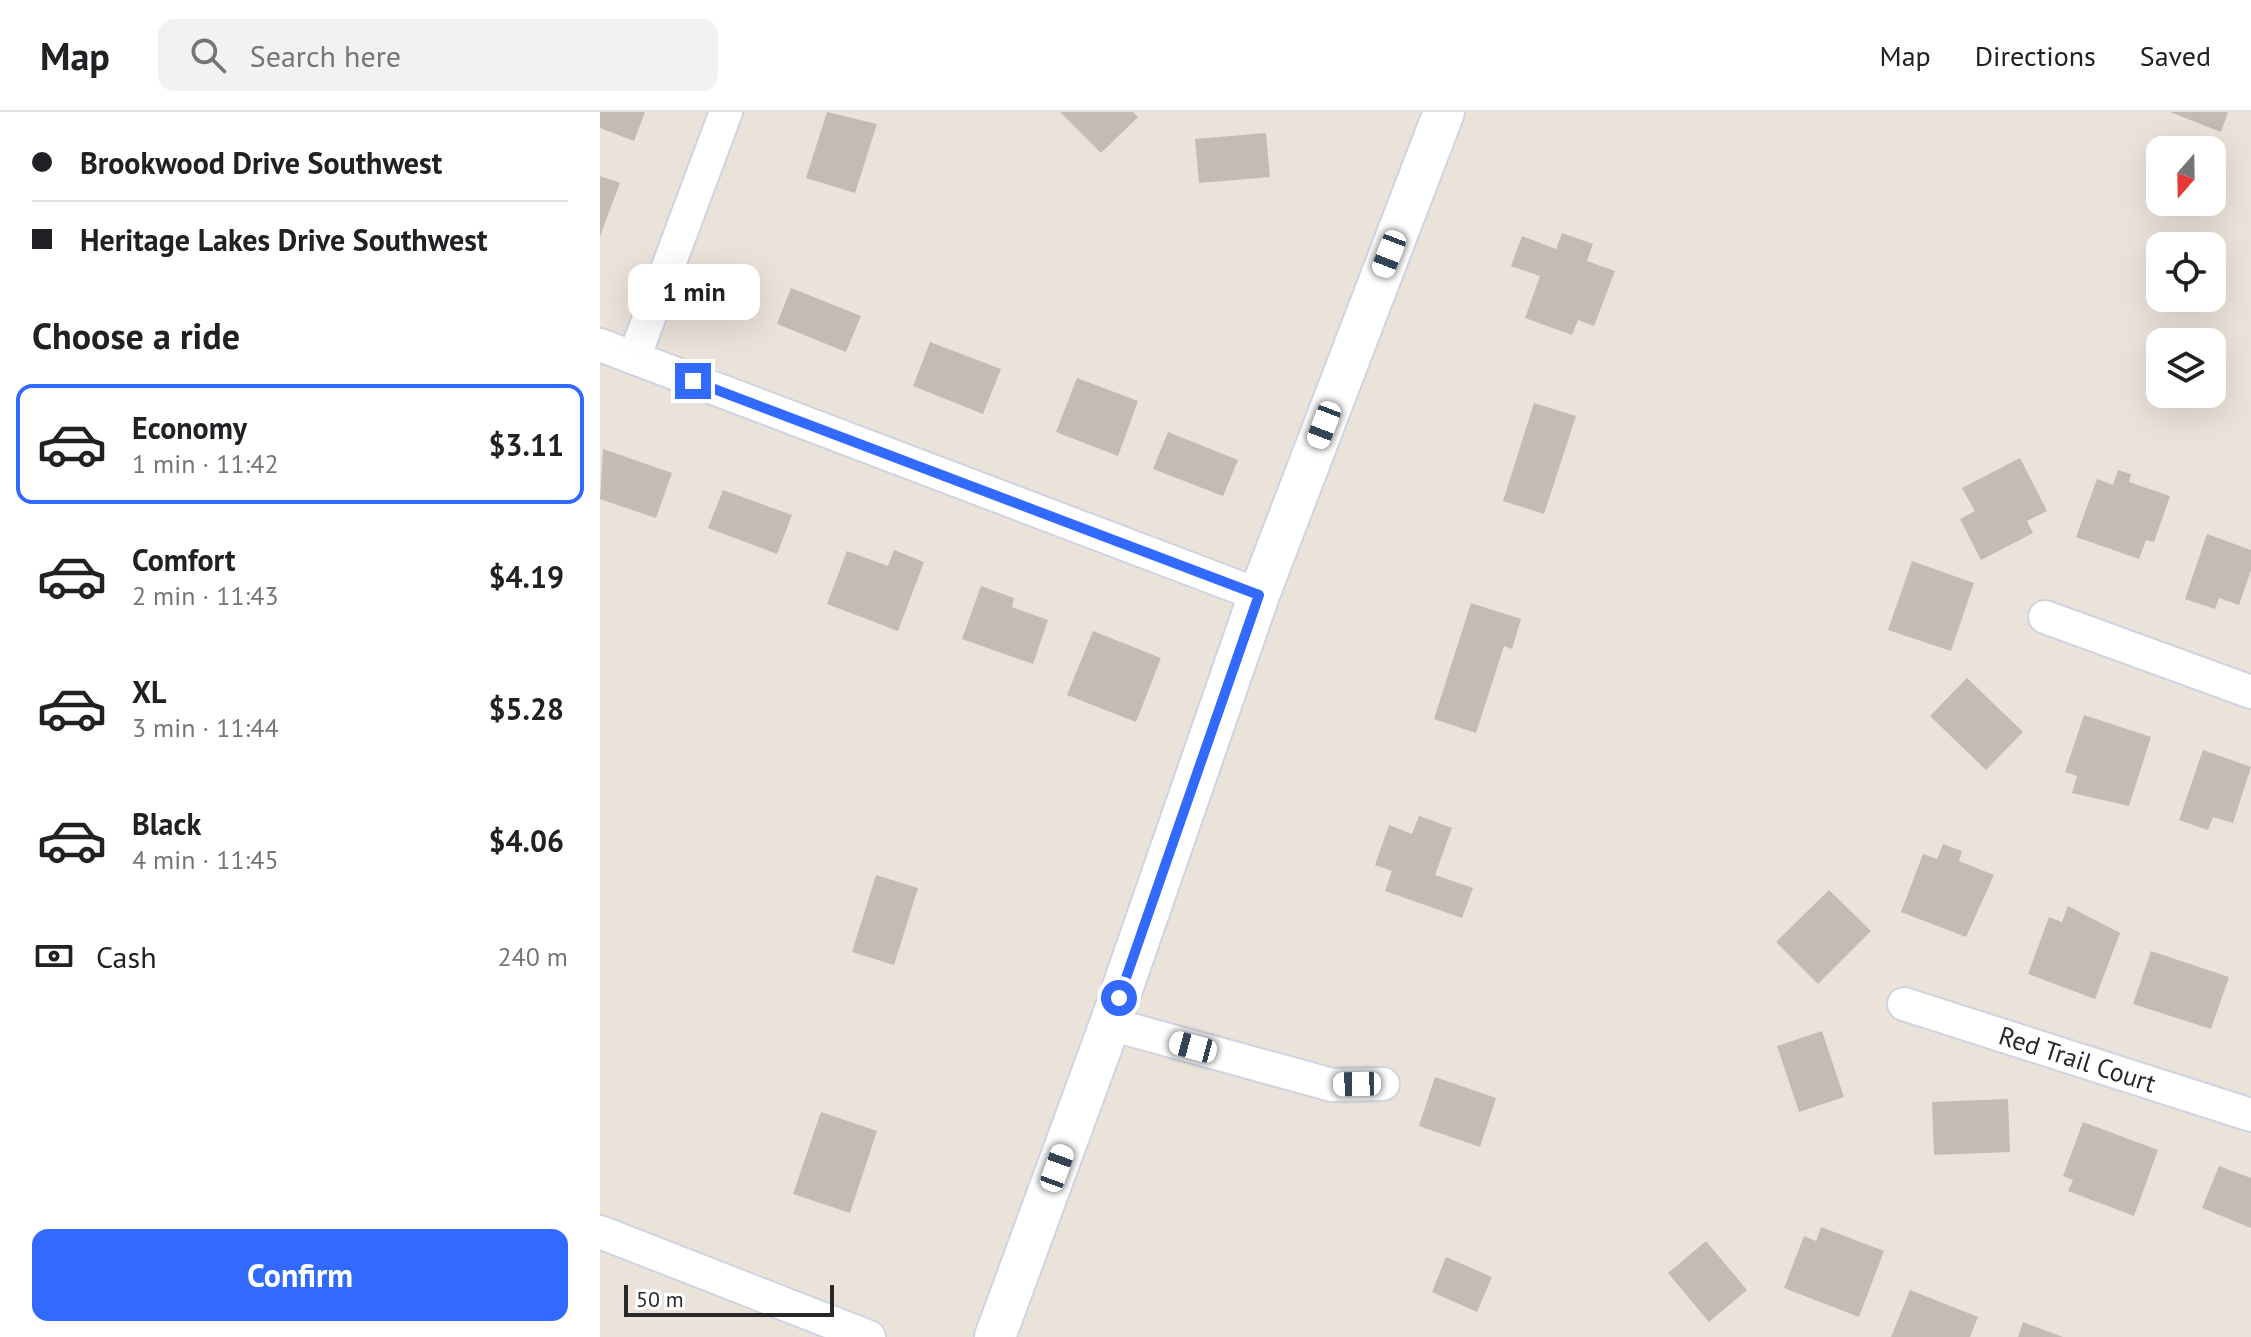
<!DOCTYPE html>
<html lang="en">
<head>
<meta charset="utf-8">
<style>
  :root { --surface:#fff; --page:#f2f2f2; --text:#202124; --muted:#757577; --line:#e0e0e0; --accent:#326aff }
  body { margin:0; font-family:"PT Sans",sans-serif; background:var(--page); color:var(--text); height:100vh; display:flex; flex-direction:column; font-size:30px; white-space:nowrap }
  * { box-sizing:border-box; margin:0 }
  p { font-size:26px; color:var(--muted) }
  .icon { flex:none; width:44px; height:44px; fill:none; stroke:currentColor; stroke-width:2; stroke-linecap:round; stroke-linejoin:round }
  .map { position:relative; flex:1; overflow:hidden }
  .details { display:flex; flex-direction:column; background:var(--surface); width:600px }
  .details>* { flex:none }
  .top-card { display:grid; align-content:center; height:176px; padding:0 32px; background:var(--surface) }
  .needle { width:52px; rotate:200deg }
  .controls { position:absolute; left:1546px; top:24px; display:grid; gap:16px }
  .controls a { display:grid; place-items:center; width:80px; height:80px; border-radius:16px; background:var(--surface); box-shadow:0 8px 32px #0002; font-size:40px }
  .scale { position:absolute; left:24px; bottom:20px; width:210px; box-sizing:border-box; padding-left:8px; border:4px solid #282828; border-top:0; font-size:22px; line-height:28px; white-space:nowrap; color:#282828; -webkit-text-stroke:6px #fff; paint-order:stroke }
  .end { position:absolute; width:36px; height:36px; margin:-18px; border:10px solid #326aff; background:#fff; box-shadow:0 0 0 4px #fff }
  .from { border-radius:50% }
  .bubble { position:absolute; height:56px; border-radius:16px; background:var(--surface); box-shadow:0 8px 32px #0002; font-size:26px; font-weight:800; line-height:56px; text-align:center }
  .car { position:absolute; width:24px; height:48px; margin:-24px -12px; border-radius:10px; box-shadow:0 0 6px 2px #0007; background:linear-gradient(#fff 24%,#345 0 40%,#fff 0 76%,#345 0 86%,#fff 0) }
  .top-card b { display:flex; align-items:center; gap:28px; height:76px; font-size:30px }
  .top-card b+b { border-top:2px solid var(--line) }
  .top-card i { width:20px; height:20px; background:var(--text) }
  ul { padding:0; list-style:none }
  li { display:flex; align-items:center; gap:24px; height:120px; margin:0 16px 12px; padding:0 16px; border:4px solid transparent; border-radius:16px }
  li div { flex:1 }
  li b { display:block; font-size:30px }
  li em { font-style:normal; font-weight:800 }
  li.current { border-color:var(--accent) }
  li>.icon { width:72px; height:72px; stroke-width:1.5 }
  h2 { padding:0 32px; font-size:36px; line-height:96px }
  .pay { display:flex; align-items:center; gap:20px; height:88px; padding:0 32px; font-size:30px }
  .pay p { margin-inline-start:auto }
  .button { display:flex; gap:16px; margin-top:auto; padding:16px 32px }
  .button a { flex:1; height:92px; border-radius:16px; background:var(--accent); color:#fff; font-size:32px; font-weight:800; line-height:92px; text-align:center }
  header { display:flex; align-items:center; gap:48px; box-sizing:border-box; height:112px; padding:0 40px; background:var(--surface); border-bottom:2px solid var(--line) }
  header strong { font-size:38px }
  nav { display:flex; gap:44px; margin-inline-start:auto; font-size:28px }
  .search { width:560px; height:72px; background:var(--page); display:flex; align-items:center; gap:20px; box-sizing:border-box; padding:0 28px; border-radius:16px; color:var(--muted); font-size:30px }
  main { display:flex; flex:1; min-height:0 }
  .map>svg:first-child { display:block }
  .building { fill:#c3bcb6 }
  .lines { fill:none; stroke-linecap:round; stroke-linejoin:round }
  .minor-casing { stroke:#ced4e2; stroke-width:36 }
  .tertiary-casing { stroke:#ced4e2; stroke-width:44 }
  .minor { stroke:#fff; stroke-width:32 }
  .tertiary { stroke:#fff; stroke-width:40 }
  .route { stroke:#326aff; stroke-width:10 }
  .labels { text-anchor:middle; stroke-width:6; stroke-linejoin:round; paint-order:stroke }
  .street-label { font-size:26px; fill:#282828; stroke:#fff }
</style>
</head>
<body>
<header>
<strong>Map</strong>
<div class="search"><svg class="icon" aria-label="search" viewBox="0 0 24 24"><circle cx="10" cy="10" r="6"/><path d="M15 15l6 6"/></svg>Search here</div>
<nav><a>Map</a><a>Directions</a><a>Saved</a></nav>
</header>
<main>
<section class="details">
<div class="top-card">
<b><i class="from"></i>Brookwood Drive Southwest</b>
<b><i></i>Heritage Lakes Drive Southwest</b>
</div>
<h2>Choose a ride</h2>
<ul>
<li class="current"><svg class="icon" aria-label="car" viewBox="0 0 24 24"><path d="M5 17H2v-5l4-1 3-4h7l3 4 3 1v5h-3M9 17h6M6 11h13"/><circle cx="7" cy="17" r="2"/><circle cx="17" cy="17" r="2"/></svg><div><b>Economy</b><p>1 min · 11:42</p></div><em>$3.11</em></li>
<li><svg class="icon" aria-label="car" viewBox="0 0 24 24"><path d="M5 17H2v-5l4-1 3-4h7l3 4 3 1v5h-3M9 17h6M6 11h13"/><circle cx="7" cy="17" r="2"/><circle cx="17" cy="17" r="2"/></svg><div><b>Comfort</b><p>2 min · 11:43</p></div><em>$4.19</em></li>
<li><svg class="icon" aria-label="car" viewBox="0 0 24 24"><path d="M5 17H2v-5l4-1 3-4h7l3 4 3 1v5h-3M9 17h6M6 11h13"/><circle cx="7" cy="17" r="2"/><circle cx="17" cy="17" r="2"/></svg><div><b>XL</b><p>3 min · 11:44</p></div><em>$5.28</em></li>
<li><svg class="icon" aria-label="car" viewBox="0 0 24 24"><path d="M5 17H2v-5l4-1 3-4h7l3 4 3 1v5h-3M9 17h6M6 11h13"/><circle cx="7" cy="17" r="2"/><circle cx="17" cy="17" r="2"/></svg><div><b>Black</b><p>4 min · 11:45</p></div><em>$4.06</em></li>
</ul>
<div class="pay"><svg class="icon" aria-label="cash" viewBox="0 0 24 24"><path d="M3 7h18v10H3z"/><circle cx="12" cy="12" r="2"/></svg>Cash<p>240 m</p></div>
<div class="button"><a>Confirm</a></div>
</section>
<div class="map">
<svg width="1651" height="1225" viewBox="0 0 1651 1225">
  <rect width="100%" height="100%" fill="#ebe2d9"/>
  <g class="building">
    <polygon points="0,0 45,0 34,29 0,16"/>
    <polygon points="227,0 277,12 255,81 206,66"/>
    <polygon points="460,0 533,0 538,5 501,41"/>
    <polygon points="1570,0 1628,0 1621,20"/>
    <polygon points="666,21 670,65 599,71 595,27"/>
    <polygon points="0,64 20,71 0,124"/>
    <polygon points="962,121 993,132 987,149 1015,159 994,214 978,208 972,223 925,206 940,164 911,154 922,124 956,137"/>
    <polygon points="191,176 261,204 246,240 177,212"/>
    <polygon points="330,230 401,257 383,302 313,274"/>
    <polygon points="477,266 538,289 518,344 456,320"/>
    <polygon points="934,291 976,304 944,402 903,389"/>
    <polygon points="568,320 638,348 623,384 553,357"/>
    <polygon points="3,337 72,361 56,406 0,387"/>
    <polygon points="1420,346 1447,399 1427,409 1433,421 1381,448 1360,407 1375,399 1362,376"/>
    <polygon points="1518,358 1531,362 1529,370 1570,384 1554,430 1546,428 1539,447 1476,425 1497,367 1513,373"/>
    <polygon points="123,378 192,403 177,442 108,416"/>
    <polygon points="1607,422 1651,438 1651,458 1639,493 1619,486 1615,497 1585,487"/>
    <polygon points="294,438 324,450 298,519 227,492 247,439 288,454"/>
    <polygon points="1312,449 1374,471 1351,539 1288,518"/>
    <polygon points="381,474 414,486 412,495 448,508 433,552 362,527"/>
    <polygon points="871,491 921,507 912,537 904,534 876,621 834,607"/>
    <polygon points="493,519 561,546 536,610 467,583"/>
    <polygon points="1367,566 1423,620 1386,658 1330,604"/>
    <polygon points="1484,603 1551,625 1529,694 1472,681 1477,664 1465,660"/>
    <polygon points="1603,638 1651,655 1633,711 1613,705 1608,718 1579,708"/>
    <polygon points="819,704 852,716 835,763 873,776 862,806 785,779 792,759 775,753 789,713 812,722"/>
    <polygon points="1343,732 1362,739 1359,749 1394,763 1366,825 1301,800 1323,742 1337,747"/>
    <polygon points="276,763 318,776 294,853 252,840"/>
    <polygon points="1229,778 1271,819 1218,872 1176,830"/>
    <polygon points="1468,794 1520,821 1495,887 1428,862 1449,805 1462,810"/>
    <polygon points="1551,839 1629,865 1611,917 1533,892"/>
    <polygon points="1222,919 1244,985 1199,1000 1177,934"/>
    <polygon points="835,965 896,986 880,1035 819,1014"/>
    <polygon points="1408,987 1410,1040 1334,1043 1332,990"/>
    <polygon points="221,1000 277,1019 250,1101 193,1082"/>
    <polygon points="1483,1010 1558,1038 1534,1104 1468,1079 1473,1068 1463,1064"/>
    <polygon points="1619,1054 1651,1066 1651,1116 1602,1096"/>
    <polygon points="1221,1115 1284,1139 1259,1205 1184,1176 1204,1124 1216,1129"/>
    <polygon points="1106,1129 1147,1178 1109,1210 1068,1161"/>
    <polygon points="846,1145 892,1165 877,1200 832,1180"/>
    <polygon points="1310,1178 1378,1205 1370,1225 1291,1225"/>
    <polygon points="1423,1210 1463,1225 1418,1225"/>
  </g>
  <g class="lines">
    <defs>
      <g id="minor">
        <polyline points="0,233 659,483"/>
        <polyline points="34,246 126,0"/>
        <polyline points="1445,505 1651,580"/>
        <path id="s1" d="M1304 892 1651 1003"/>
        <polyline points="510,912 732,973 783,972"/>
        <polyline points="0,1120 269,1225"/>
      </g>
      <polyline id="tertiary" points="395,1225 510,912 659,483 844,0"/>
    </defs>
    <use href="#minor" class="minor-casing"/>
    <use href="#tertiary" class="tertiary-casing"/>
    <use href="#minor" class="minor"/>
    <use href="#tertiary" class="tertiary"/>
  </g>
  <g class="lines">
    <polyline class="route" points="93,269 659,483 519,886"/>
  </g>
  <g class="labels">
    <g class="street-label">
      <text dy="9" stroke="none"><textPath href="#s1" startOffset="182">Red Trail Court</textPath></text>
    </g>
  </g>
</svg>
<div class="controls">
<a><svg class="needle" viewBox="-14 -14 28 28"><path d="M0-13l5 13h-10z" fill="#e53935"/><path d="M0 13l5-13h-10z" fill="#757577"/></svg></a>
<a><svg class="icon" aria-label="locate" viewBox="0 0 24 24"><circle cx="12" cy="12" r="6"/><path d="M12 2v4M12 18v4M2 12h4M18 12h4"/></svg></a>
<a><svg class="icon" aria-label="layers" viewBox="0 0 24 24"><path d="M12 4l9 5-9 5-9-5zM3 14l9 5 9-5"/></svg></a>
</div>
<div class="scale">50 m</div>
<i class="end from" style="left:519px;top:886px"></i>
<i class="end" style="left:93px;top:269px"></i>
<div class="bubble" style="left:28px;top:152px;width:132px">1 min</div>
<i class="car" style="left:789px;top:142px;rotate:201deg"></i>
<i class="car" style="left:724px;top:313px;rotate:201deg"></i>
<i class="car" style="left:593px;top:935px;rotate:285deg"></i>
<i class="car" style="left:757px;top:972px;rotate:269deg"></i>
<i class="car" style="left:457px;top:1056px;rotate:20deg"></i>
</div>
</main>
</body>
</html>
